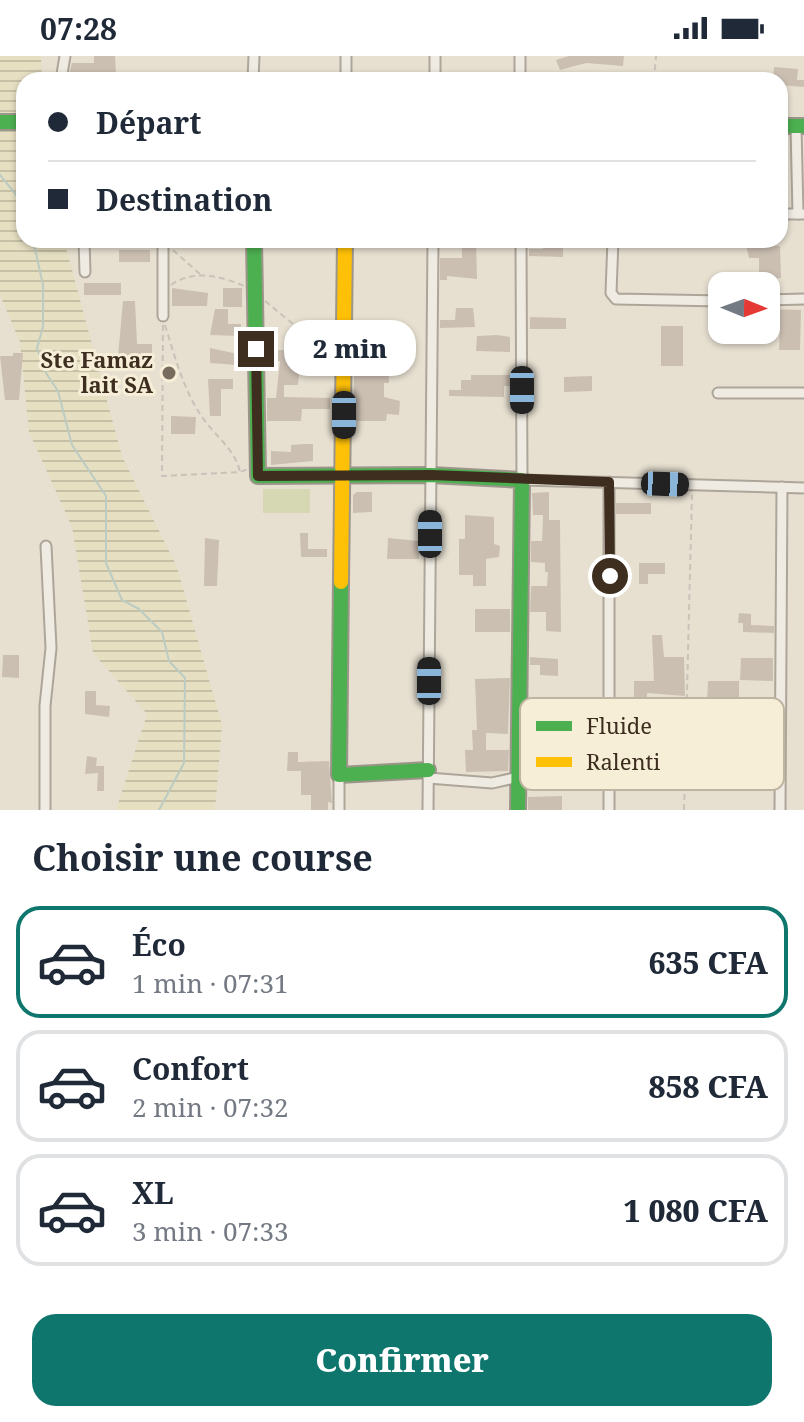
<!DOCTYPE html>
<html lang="fr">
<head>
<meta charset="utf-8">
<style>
  :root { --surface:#fff; --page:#f2f2f3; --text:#1f2937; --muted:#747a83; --line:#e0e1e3; --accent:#0f766e }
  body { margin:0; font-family:"Noto Serif",serif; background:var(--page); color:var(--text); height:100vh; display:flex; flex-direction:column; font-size:30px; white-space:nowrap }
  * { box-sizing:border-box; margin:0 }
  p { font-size:26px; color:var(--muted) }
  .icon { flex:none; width:44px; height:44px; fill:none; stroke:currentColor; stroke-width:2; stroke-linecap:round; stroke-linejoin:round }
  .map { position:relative; height:754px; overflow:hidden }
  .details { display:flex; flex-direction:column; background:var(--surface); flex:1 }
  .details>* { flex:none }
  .top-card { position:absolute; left:16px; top:16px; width:772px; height:176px; border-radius:24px; box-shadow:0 2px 6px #0004; display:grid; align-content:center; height:176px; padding:0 32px; background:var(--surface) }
  .needle { width:52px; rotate:91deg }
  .controls { position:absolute; left:708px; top:216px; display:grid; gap:16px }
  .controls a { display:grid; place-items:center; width:72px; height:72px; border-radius:16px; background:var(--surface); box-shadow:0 2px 6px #0004; font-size:40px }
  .end { position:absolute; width:36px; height:36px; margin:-18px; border:10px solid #3d2e20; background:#fff; box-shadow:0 0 0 4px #fff }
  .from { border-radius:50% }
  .bubble { position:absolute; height:56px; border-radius:24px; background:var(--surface); box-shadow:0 2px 6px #0004; font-size:26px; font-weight:800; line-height:56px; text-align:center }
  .car { position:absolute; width:24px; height:48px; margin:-24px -12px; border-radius:10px; box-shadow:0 0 6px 2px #0007; background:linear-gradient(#222 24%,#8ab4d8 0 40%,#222 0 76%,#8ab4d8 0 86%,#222 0) }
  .top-card b { display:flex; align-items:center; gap:28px; height:76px; font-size:30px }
  .top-card b+b { border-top:2px solid var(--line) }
  .top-card i { width:20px; height:20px; background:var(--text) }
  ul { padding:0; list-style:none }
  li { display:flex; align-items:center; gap:24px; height:112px; margin:0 16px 12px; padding:0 16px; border:4px solid var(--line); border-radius:24px }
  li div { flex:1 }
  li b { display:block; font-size:30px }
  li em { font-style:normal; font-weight:800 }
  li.on { border-color:var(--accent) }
  li>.icon { width:72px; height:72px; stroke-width:1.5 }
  h2 { padding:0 32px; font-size:36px; line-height:96px }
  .button { display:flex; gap:16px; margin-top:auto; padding:16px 32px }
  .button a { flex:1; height:92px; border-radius:24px; background:var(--accent); color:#fff; font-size:32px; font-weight:800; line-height:92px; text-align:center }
  .status { display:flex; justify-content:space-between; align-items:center; height:56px; padding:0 40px; background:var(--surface); direction:ltr }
  .status svg { height:22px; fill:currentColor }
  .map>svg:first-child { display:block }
  .farmland { fill:url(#farmland-rules) }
  .grass { fill:#d6d7b3 }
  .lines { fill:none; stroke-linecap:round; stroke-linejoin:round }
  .stream { stroke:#bcccc2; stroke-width:2 }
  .building { fill:#cbbfb2 }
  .street-casing { stroke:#ada599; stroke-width:13 }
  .fast-casing { stroke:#9c958a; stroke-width:18 }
  .slow-casing { stroke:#9c958a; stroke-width:18 }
  .path { stroke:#c8c2b9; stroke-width:2; stroke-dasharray:6 4; stroke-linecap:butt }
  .street { stroke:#efebe3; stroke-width:9 }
  .fast { stroke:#4caf50; stroke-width:14 }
  .slow { stroke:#ffc107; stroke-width:14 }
  .route { stroke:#3d2e20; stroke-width:10 }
  .poi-dot { fill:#786c5e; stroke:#f7eed8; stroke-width:3 }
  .labels { text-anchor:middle; stroke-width:6; stroke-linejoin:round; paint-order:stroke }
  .poi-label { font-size:22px; font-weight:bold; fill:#3d2e20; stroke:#f7eed8; text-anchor:end }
  .key { fill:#f7eed8; stroke:#bfb4a1; stroke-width:2 }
  .key-label { font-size:22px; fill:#3d2e20 }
</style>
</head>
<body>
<div class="status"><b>07:28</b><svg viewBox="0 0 49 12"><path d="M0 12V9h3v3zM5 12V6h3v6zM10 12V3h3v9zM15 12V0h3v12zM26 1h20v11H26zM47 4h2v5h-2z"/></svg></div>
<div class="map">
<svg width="804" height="754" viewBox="0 0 804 754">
  <defs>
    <pattern id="farmland-rules" width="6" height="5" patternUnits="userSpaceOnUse" patternTransform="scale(2)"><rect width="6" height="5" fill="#e6dfc2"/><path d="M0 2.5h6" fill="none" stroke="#c6c0a6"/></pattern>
  </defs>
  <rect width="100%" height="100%" fill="#e7e0d1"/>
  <polygon class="farmland" points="0,0 41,0 42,24 24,24 24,184 64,184 122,400 177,511 222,669 215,754 116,754 147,658 93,597 72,471 29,376 20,286 0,239"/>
  <rect class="grass" x="263" y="433" width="47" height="24"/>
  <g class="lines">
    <g class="stream">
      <polyline points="0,119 17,140 24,156"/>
      <polyline points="33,184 43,229 43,271 37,292 46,317 58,335 72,389 106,440 106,507 122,544 139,553 162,576 169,605 185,622 184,707 159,754"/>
    </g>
  </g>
  <g class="building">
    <polygon points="94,0 115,0 116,19 69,19 72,7 94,7"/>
    <polygon points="569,0 624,0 623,10 586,7 560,14 556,4"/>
    <polygon points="774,11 798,13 797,24 804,24 804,31 780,29 780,24 773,24"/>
    <polygon points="462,184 476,184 477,223 447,220 447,224 440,224 440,202 462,202"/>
    <polygon points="543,184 563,184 563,201 529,200 529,193 543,193"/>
    <polygon points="745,184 756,184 756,189 780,190 781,222 767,223 767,228 759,228 759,202 749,202"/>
    <rect x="119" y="194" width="31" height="12"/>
    <rect x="84" y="227" width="37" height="12"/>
    <polygon points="172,232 208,237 207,250 172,250"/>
    <rect x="223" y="232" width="19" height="19"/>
    <polygon points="123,245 135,245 137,288 152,288 152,300 118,300"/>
    <polygon points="456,252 473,252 475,271 440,272 440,264 455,264"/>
    <polygon points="215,253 228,253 228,268 241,268 241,280 210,279"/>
    <polygon points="766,253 801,254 800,294 779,294 780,270 766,269"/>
    <polygon points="530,261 566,262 566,273 530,273"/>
    <rect x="661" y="270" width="22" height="40"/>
    <polygon points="497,279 510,281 510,296 476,295 477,280"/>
    <polygon points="210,292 238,298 237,309 210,307"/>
    <polygon points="268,294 301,294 298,329 284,329 284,341 330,342 330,353 302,353 301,365 267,365 267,342 276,342 280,305 268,305"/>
    <polygon points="376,295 388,295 389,327 384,327 384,341 400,345 399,359 387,358 386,365 353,365 354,314 375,318"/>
    <polygon points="13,297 23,297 19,344 5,344 0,300 13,300"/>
    <polygon points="471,319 513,319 513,330 504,330 504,341 449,340 449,334 461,334 461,324 471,324"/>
    <polygon points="592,320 592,335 564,336 564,321"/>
    <polygon points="208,323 233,323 233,333 221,333 221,360 210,360"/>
    <polygon points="171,360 196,361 195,378 171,378"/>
    <polygon points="304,388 313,388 313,405 271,409 271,395 291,396 291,389"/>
    <polygon points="357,436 372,436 372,456 353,457 353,439"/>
    <polygon points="549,436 549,464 560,464 561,576 546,575 546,556 530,556 531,530 547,530 548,516 545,516 545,507 531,506 531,485 542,485 543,459 533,459 532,437"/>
    <rect x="616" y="447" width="35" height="11"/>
    <polygon points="465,459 494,461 494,488 500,490 499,501 486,503 486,530 473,530 473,519 459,519 459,483 465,483"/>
    <polygon points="300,477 308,477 308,493 327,493 327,501 301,501"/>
    <polygon points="205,482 219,484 217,530 204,530"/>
    <polygon points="388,482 419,485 419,503 387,503"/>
    <polygon points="639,507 665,507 665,518 648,518 648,528 639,528"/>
    <rect x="475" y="553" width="35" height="23"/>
    <polygon points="739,557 751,558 751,569 774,570 774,577 743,576 743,567 738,567"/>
    <polygon points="652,579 662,579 664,601 684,601 685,640 647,637 647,648 634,648 634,625 654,625"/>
    <polygon points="3,599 19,599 19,622 2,621"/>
    <polygon points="530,601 558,603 558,620 540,619 540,609 530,609"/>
    <polygon points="741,602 773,602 773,625 740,624"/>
    <polygon points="510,622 508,678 486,677 486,694 509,694 508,715 466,716 465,694 473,694 472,674 477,674 475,623"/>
    <polygon points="708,625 739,625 739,648 707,647"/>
    <polygon points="85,635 96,635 96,649 110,650 109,661 85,658"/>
    <polygon points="288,696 298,696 298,706 329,705 332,747 328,746 328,754 311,754 311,739 301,739 301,715 287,715"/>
    <polygon points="87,700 97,702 96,710 104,710 104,735 97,735 98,717 85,718"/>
    <polygon points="562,740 562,754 528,754 528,741"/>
  </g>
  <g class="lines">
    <defs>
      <g id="street">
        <polyline points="520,0 520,24"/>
        <polyline points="61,24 65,0"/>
        <polyline points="253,24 254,0"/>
        <polyline points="346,24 346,0"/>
        <polyline points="435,24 435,0"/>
        <polyline points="796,70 798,158"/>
        <polyline points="780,158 804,158"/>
        <polyline points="84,184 85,216"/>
        <polyline points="521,184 522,424 804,432"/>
        <polyline points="613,184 611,237 616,243 722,245"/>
        <polyline points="766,244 804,243"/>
        <polyline points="163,260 163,184"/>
        <polyline points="718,337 804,337"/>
        <polyline points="609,426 609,754"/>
        <polyline points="339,719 339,754"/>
        <polyline points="428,722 492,727 519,721"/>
        <polyline points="45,754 45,650 51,592 46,490"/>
        <polyline points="428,754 433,184"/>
        <polyline points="780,754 782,431"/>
      </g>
      <g id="fast">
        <polyline points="0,66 24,66"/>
        <polyline points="780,70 804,70"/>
        <polyline points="254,184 258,420 431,419 522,424 518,754"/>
        <polyline points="341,526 339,719 428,714"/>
      </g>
      <polyline id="slow" points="341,526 345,184"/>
    </defs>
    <use href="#street" class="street-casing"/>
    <use href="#fast" class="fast-casing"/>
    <use href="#slow" class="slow-casing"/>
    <g class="path">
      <polyline points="654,24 656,0"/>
      <polyline points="173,194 201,219"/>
      <path d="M171 229C193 213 221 220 244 230"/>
      <polyline points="265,245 309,281 332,291"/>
      <polyline points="163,269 162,420 240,416 248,413"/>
      <path d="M165 269C175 301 183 333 202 361 215 380 235 393 240 416"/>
      <polyline points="684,754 692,439"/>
    </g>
    <use href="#street" class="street"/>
    <use href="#fast" class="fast"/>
    <use href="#slow" class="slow"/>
  </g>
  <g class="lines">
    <polyline class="route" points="256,293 258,420 431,419 609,426 610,520"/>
  </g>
  <circle class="poi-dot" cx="169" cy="317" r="8"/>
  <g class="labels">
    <g class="poi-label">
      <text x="153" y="312">Ste Famaz<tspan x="153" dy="25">lait SA</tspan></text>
    </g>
  </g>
  <rect x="520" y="642" width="264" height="92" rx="12" class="key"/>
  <rect x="536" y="665" width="36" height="10" fill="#4caf50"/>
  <rect x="536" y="701" width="36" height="10" fill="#ffc107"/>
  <g class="key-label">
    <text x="586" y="678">Fluide</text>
    <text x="586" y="714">Ralenti</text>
  </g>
</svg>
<div class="controls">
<a><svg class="needle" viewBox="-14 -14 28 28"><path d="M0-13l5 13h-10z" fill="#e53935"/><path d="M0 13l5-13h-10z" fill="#747a83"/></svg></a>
</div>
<i class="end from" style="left:610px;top:520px"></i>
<i class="end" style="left:256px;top:293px"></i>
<div class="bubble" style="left:284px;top:264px;width:132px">2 min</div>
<i class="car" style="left:522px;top:334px;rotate:180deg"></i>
<i class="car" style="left:344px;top:359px;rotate:180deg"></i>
<i class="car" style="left:665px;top:428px;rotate:92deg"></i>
<i class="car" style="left:430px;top:478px;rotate:0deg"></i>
<i class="car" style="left:429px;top:625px;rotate:0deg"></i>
<div class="top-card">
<b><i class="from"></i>Départ</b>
<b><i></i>Destination</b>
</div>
</div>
<section class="details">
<h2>Choisir une course</h2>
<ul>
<li class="on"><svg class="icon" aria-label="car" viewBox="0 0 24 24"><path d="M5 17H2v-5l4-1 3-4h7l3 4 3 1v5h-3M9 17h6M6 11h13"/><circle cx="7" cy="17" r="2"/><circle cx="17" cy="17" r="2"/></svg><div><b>Éco</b><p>1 min · 07:31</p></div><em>635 CFA</em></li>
<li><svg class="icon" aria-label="car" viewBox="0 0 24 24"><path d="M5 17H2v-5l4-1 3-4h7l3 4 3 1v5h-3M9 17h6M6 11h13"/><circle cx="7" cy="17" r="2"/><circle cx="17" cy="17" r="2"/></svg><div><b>Confort</b><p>2 min · 07:32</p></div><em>858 CFA</em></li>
<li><svg class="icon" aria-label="car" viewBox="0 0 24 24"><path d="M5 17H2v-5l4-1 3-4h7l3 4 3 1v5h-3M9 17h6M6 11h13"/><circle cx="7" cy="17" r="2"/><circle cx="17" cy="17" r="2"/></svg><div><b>XL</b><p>3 min · 07:33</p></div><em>1 080 CFA</em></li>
</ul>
<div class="button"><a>Confirmer</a></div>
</section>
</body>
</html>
